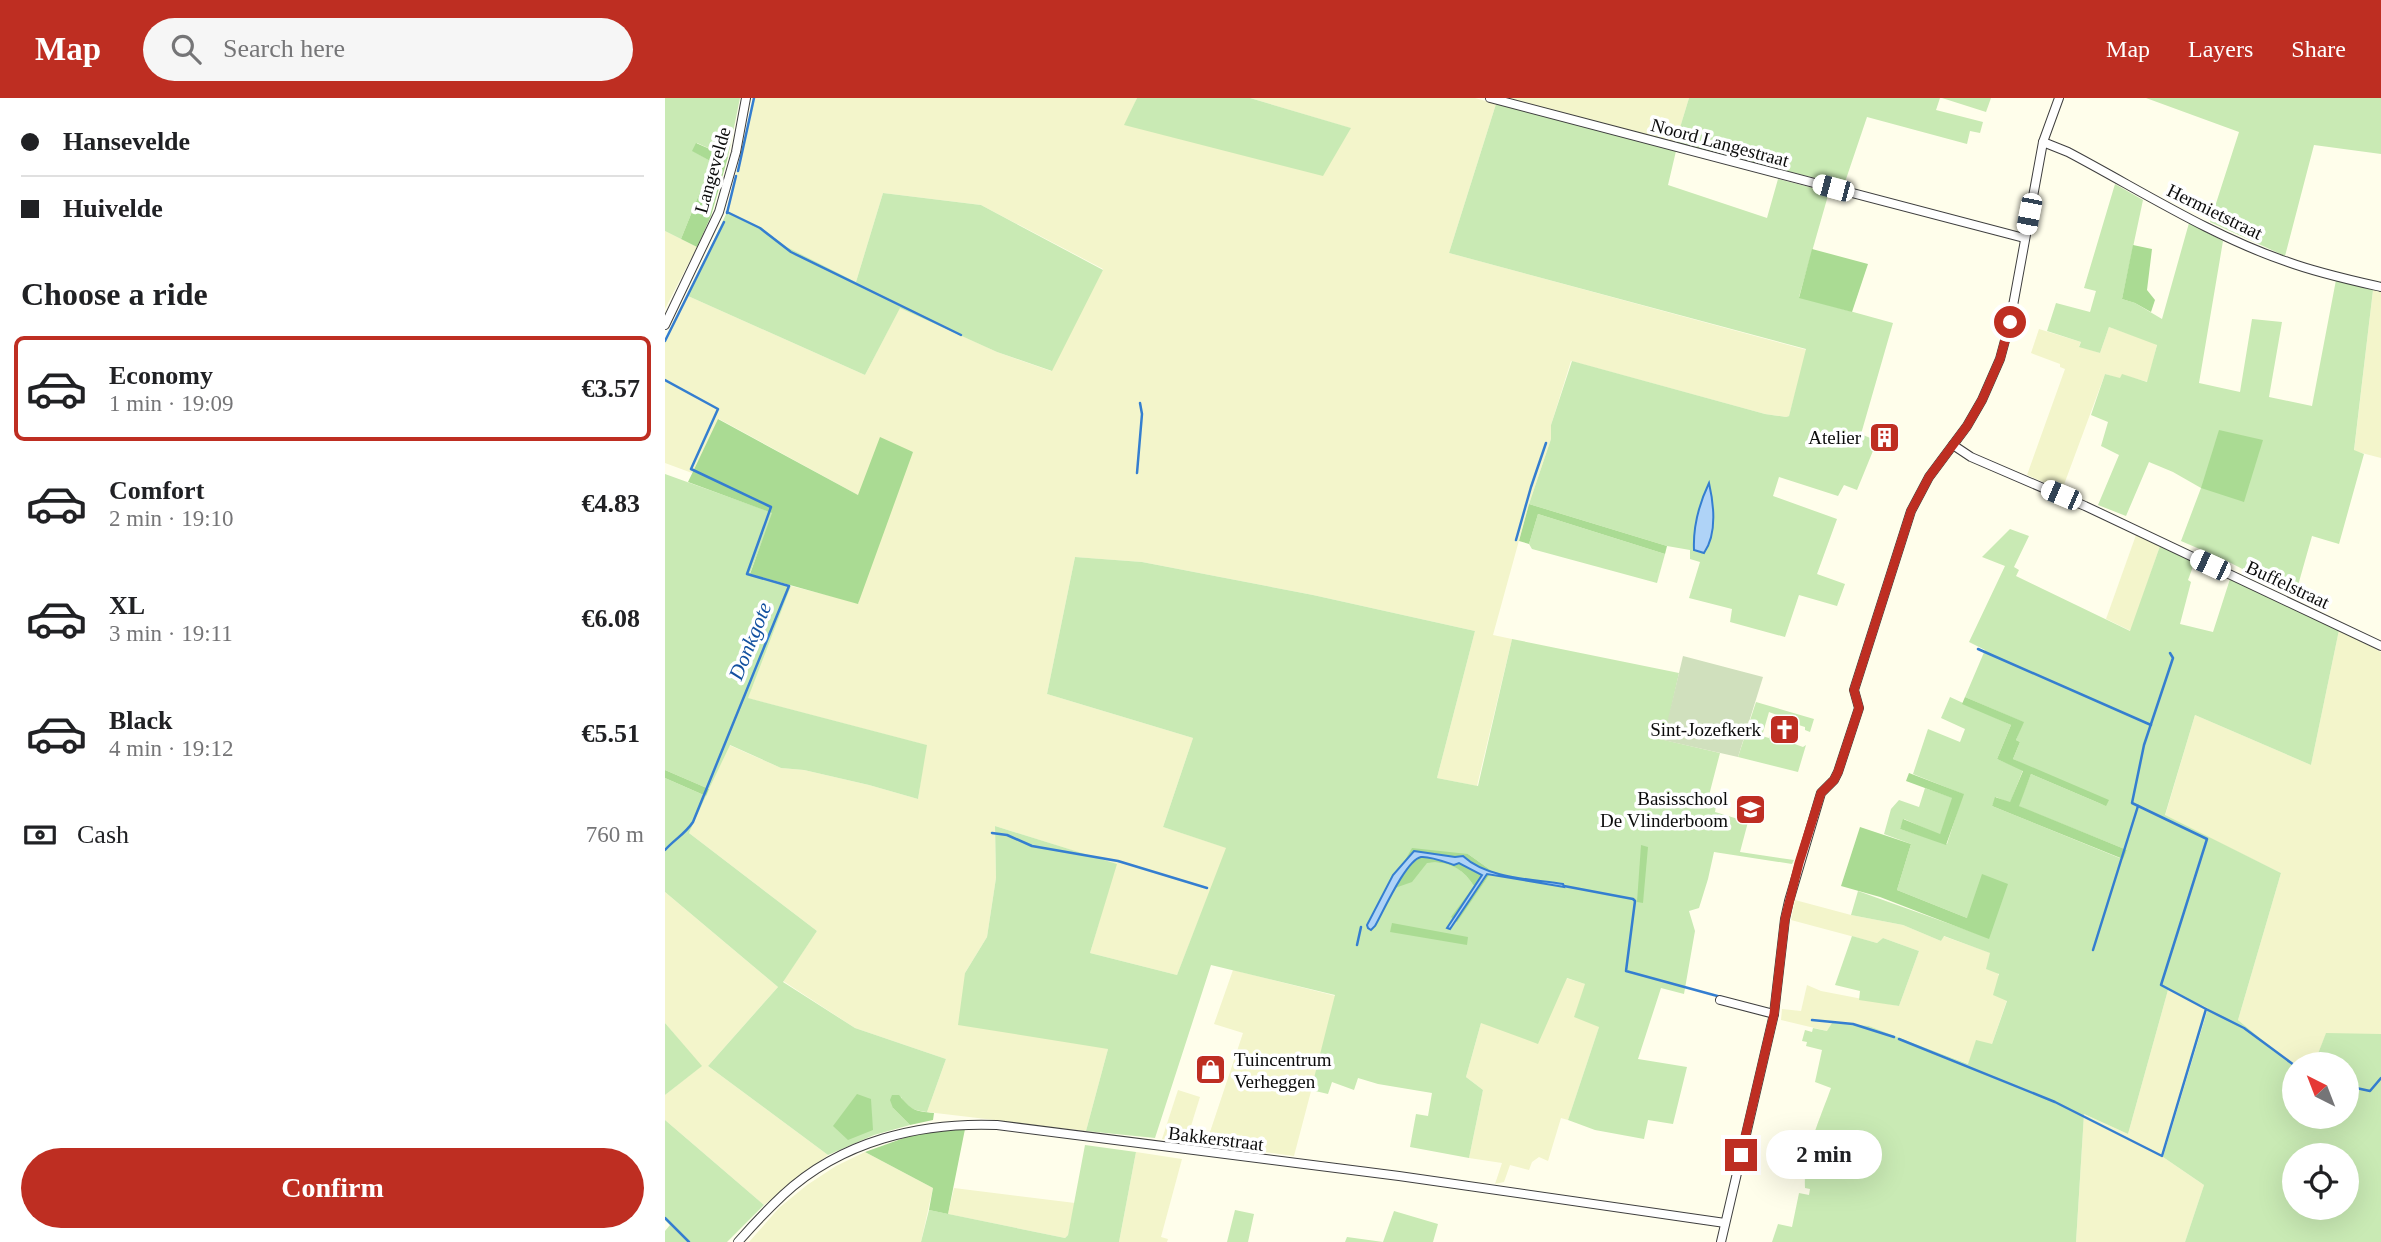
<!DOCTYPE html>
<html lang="en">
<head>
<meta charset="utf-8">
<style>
  :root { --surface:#fff; --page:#f6f6f6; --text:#202124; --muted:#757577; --line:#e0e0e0; --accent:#be2e22 }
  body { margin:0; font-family:Georgia,serif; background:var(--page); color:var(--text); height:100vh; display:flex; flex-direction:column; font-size:26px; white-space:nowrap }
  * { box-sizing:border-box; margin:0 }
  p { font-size:23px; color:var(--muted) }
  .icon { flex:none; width:38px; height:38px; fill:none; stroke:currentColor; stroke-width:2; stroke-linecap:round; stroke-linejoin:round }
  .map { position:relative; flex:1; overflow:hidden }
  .drawer { display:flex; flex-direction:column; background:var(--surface); width:665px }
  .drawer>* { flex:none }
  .banner { display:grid; align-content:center; height:154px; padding:0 21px; background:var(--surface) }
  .needle { width:46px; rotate:318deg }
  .controls { position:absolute; left:1617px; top:954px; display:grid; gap:14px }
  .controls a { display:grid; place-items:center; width:77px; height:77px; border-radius:50%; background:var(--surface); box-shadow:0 7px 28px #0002; font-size:35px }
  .end { position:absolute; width:32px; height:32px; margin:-16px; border:9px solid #be2e22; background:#fff; box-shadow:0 0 0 4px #fff }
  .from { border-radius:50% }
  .bubble { position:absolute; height:49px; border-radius:24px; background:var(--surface); box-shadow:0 7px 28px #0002; font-size:23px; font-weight:800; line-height:49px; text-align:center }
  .car { position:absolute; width:21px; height:42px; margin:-21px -10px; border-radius:9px; box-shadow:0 0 5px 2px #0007; background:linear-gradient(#fff 24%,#345 0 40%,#fff 0 76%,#345 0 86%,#fff 0) }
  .banner b { display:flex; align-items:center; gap:24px; height:66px; font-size:26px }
  .banner b+b { border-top:2px solid var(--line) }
  .banner i { width:18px; height:18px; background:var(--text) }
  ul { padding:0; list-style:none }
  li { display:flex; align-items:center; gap:21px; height:105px; margin:0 14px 10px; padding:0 7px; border:4px solid transparent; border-radius:10px }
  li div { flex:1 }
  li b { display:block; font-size:26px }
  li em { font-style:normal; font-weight:800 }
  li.selected { border-color:var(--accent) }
  li>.icon { width:63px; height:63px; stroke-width:1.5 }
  h2 { padding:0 21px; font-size:32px; line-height:84px }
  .pay { display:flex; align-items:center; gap:18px; height:77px; padding:0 21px; font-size:26px }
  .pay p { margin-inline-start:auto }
  .cta { display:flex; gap:14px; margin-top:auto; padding:14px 21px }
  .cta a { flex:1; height:80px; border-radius:42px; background:var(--accent); color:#fff; font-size:28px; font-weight:800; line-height:80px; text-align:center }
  header { display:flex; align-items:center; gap:42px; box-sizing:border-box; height:98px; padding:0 35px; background:var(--accent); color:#fff }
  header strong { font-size:33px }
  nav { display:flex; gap:38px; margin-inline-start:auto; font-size:24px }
  .search { width:490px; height:63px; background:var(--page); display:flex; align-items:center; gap:18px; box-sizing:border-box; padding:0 24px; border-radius:38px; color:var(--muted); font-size:26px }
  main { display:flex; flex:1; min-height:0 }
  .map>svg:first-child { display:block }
  .farmland { fill:#f3f5cb }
  .green { fill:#c9eab4; fill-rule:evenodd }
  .forest { fill:#aadb93 }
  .cemetery { fill:#d0e0bd }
  .water { fill:#afd3f7; stroke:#347ed0; stroke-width:2 }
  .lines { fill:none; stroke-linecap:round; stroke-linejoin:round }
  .stream { stroke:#347ed0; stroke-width:2.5 }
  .minor-casing { stroke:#3f3f3f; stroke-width:10 }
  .minor { stroke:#fff; stroke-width:8 }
  .route { stroke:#be2e22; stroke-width:9 }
  .labels { text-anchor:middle; stroke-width:7; stroke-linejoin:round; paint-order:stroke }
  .street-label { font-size:19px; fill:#0c0c0c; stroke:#fff }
  .poi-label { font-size:19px; fill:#0c0c0c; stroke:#fff; text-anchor:end }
  .water-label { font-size:21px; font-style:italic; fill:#1351a0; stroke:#fff }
</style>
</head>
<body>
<header>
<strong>Map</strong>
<div class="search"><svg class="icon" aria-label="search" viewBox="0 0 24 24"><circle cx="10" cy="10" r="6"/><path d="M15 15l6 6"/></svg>Search here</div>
<nav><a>Map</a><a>Layers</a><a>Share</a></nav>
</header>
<main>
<section class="drawer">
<div class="banner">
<b><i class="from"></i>Hansevelde</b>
<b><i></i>Huivelde</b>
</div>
<h2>Choose a ride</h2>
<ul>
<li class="selected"><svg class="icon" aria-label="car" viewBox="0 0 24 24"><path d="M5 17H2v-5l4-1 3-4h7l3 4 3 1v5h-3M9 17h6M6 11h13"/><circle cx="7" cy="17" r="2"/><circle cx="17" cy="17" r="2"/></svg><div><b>Economy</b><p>1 min · 19:09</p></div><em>€3.57</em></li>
<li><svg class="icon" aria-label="car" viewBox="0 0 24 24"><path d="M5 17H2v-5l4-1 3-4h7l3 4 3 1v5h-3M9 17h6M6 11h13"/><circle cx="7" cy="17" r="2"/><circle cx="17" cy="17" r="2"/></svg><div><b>Comfort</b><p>2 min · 19:10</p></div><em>€4.83</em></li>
<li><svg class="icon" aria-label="car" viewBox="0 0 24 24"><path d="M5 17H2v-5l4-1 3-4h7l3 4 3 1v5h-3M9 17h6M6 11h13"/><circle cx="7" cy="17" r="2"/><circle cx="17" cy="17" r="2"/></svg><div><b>XL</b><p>3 min · 19:11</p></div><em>€6.08</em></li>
<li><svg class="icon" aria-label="car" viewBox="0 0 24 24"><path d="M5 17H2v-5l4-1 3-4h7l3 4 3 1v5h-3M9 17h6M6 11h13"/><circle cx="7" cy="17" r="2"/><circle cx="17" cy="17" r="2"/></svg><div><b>Black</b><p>4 min · 19:12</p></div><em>€5.51</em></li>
</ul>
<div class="pay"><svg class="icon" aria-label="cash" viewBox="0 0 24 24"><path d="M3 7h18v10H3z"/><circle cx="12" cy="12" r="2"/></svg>Cash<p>760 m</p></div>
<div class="cta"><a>Confirm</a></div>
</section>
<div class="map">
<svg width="1716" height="1144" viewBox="0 0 1716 1144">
  <rect width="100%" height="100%" fill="#fffeeb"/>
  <g class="farmland">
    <polygon points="89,0 472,0 460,27 685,30 585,0 810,0 831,6 784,155 1142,252 1124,318 1121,319 1100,316 906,263 886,327 886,341 864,406 828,537 847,541 812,688 772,680 810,533 648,497 477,464 410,459 382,596 528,640 498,729 562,750 512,877 425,855 451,766 330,728 331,780 322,839 300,875 443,951 421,1033 262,1014 281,961 190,930 118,883 152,833 24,735 64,647 116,670 139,672 204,687 253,701 261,647 82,600 126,488 194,505 193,397 54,321 27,375 0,365 0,243 23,198 200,277 235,209 332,254 386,273 438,171 316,107 218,95 191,184 122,149 95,129 62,114"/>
    <polygon points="834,0 1024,0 1010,46"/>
    <polygon points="0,133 32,149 0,211"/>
    <polygon points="1708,192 1716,194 1716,360 1689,353"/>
    <polygon points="1444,229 1492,246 1483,284 1457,277 1456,281 1440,276 1397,392 1362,377 1400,271 1395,269 1395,266 1366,255 1374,231 1416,244 1414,248 1435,255"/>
    <polygon points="1471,437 1495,448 1466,533 1441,521"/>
    <polygon points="1674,532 1716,554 1716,936 1661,936 1649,966 1629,966 1629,968 1573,922 1616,775 1500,718 1530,617 1646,667"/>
    <polygon points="0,794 113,889 43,968 163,1057 99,1107 0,1022 0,997 36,968 0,925"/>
    <polygon points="1130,802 1186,817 1238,827 1276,843 1278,838 1326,855 1342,902 1327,946 1304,966 1204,928 1162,933 1116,922 1117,911 1136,913 1142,887 1156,893 1234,908 1254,853 1218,840 1212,845 1126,822"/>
    <polygon points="568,872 671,898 629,1058 541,1046 578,935 549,926"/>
    <polygon points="901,880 920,886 934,929 903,1022 896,1020 883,1063 874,1059 867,1064 864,1072 845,1067 839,1084 830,1086 837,1065 804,1060 818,992 801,979 816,925"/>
    <polygon points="1503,892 1543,909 1498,1059 1539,1087 1520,1144 1411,1144 1419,1016 1463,1036"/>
    <polygon points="513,992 535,999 521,1044 497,1041"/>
    <polygon points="200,1054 268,1090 256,1144 84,1144 114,1110 142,1087 171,1068"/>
    <polygon points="471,1054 517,1061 496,1139 503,1141 502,1144 454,1144"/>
    <polygon points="289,1090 410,1105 403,1137 400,1140 283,1116"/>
  </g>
  <g class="green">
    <polygon points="0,0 75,0 63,59 32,45 28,53 47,64 16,141 0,133"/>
    <polygon points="472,0 585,0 686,30 658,78 459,27"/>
    <polygon points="1024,0 1275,0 1271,12 1318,24 1315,35 1305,33 1302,46 1202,19 1179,87 1010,46"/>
    <polygon points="1277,0 1326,0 1321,14"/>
    <polygon points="1481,0 1716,0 1716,56 1649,47 1620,158 1545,124 1574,34"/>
    <polygon points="831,6 1011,53 1003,87 1102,120 1113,81 1164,94 1134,199 1228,225 1196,336 1212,343 1192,392 1179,387 1173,398 1114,379 1108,398 1172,421 1152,476 1180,486 1172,508 1134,497 1120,539 1065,524 1067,511 1024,500 1035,464 1025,461 1025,452 1002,448 864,406 886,341 886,327 907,263 1100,316 1121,319 1124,318 1141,251 784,155"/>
    <polygon points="1450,86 1478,102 1457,201 1470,205 1497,221 1524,125 1558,143 1534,285 1575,294 1587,221 1617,224 1604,299 1647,308 1671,182 1708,192 1689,352 1699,356 1674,446 1647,438 1630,498 1560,462 1516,443 1536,390 1508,374 1484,364 1461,418 1433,407 1454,357 1436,348 1443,324 1426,317 1440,276 1455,280 1457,276 1482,284 1492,247 1444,229 1435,255 1414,249 1416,244 1382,233 1391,205 1425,214 1431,193 1419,190"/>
    <polygon points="218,95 316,107 438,172 387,273 332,254 235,210 200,277 23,198 62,114 95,129 122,149 191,184"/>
    <polygon points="0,376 108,415 85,475 126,488 83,600 262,647 253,701 204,687 139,672 116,670 65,647 44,691 0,672"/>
    <polygon points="873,416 1000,456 992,485 867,451 864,446"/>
    <path d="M1345 431 1364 438 1349 469 1354 472 1351 478 1465 533 1495 448 1530 463 1523 482 1526 484 1515 526 1548 534 1565 481 1674 532 1646 667 1530 617 1500 717 1616 775 1573 922 1629 968V1018H1682V966H1649L1661 935 1716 936V1144H1520L1539 1087 1498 1059 1543 910 1503 892 1463 1036 1419 1016 1411 1144H1107L1113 1126 1127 1129 1134 1095 1144 1097 1145 1091 1140 1090C1138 1056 1155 1021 1166 990L1150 984 1157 952 1141 948 1142 944 1137 943 1140 932 1147 934 1148 930 1162 933 1167 925 1204 928 1303 966 1311 942 1327 946 1342 903 1328 897 1334 876 1321 871 1325 855 1279 838 1276 843 1238 827 1186 817 1193 793 1324 840 1302 820 1232 792 1246 746 1219 736 1226 711 1234 702 1254 709 1260 690 1288 700 1275 737 1239 721 1235 731 1282 746 1298 696 1248 676 1263 631 1295 644 1300 631 1276 620 1285 599 1346 627 1332 661 1358 672 1345 705 1331 699 1327 708 1457 761 1462 752 1353 708 1366 676 1441 708 1348 661 1355 644 1351 642 1358 624 1300 599 1320 552 1304 544 1340 468 1317 459ZM1629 1057H1682V1110H1629Z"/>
    <path d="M410 459 477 464 648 497 810 533 772 680 813 688 847 541 1014 575 999 642 1055 655 1042 705 1051 708 1050 714 1083 724 1075 754 1129 762 1127 766 1049 754 1043 781 1034 810 1024 813 1030 833 1019 896 996 890 973 961 1022 969 1008 1026 983 1022 979 1041 930 1032 903 1022 934 929 909 919 920 886 902 880 873 946 816 925 801 979 818 992 804 1060 745 1049 751 1016 763 1018 767 995 713 986 693 980 689 992 667 984 663 996 646 992 670 897 546 867 490 1040 421 1033 443 951 293 927 300 875 322 839 331 780 330 728 452 766 425 855 512 877 561 750 498 729 528 640 382 596ZM803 756 827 773 792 823 787 819 809 788C798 770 783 762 762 765Z"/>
    <polygon points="1091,604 1149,621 1145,634 1140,632 1140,629 1111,620 1112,617 1104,614 1097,638 1104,640 1105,637 1138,649 1141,647 1133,674 1073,659"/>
    <path d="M0 680 41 698 24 735 152 833 118 884 190 930 281 961 262 1014C249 1012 242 1011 236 999L228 1010 245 1027 209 1037 163 1057 43 968 113 889 0 794Z"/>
    <polygon points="1187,838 1212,845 1218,840 1254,853 1234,908 1194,902 1195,893 1170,887"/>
    <polygon points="0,925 37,968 0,997"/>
    <polygon points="0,1022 99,1107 62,1144 0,1144 0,1133 5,1127 0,1122"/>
    <polygon points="420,1047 471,1054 454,1144 256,1144 264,1112 400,1140 403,1137"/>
    <polygon points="570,1112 589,1116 583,1144 562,1144"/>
    <polygon points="729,1113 773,1126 768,1144 680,1144 682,1139 718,1144"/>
  </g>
  <g class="forest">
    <polygon points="31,45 63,59 46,118 32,149 16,141 47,64 27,53"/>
    <polygon points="1468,147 1487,151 1482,192 1490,202 1486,214 1470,205 1457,201"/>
    <polygon points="1147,151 1203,166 1187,214 1134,200"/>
    <polygon points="53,321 193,397 215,339 248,354 193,506 85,476 107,415 23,384"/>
    <polygon points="1554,332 1598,342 1579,404 1536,390"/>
    <polygon points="864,406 1002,448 1000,456 873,416 864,446 854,443"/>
    <polygon points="1300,599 1359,624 1351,642 1355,644 1348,661 1444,702 1441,708 1366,676 1354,708 1462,752 1458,761 1327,708 1330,699 1345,704 1358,673 1332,661 1346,627 1297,606"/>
    <polygon points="0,672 44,691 41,698 0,680"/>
    <polygon points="1244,675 1299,696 1281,747 1235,731 1238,721 1275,736 1287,700 1241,683"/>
    <polygon points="1195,729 1246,746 1232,792 1302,820 1317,776 1343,786 1324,841 1215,799 1176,788"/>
    <polygon points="976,747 983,749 978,805 972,804"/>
    <path d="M747 750 803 756 827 773 792 824 786 819 809 788C798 770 782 762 762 765L747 784 727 791 729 782Z"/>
    <polygon points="727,825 803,839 802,847 725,834"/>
    <polygon points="192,996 206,1001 208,1032 183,1042 168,1028"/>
    <path d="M227 997H234C246 1012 249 1013 269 1015L268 1022 245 1027 228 1010 225 1002Z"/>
    <polygon points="300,1031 283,1116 264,1112 268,1090 200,1054 250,1036"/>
  </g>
  <polygon class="cemetery" points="1018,558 1098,579 1073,659 998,642"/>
  <g class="water">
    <path d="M1044 385C1049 407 1052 436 1039 455L1029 452C1028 429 1034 406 1044 385Z"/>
    <path d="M749 753 790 759 798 758C823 781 867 781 898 786L899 789 822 776 785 831 782 830 817 777 794 765 789 767C780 764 765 758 756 759 741 762 718 814 710 828L706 832 703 830 702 827 728 777Z"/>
  </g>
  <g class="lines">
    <g class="stream">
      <polyline points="73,73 89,0"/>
      <polyline points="62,114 95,130 126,154 296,237"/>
      <polyline points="62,115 71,78"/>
      <polyline points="0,243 59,124"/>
      <path d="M0 282 53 311 26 371 106 409 82 476 124 488 28 724C20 736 10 741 0 752"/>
      <polyline points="472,375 477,316 475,305"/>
      <polyline points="851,442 866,389 881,345"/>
      <polyline points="1313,551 1486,627"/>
      <polyline points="327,735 342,737 367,748 453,763 542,790"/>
      <polyline points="899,788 968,801 970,803 961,873 1056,899"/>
      <polyline points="692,847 696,829"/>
      <polyline points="1428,852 1473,708"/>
      <polyline points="1541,911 1579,930 1629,967"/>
      <polyline points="1147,922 1188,926 1229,939"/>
      <polyline points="1234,941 1390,1004 1497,1058 1541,911 1496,887 1542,741 1467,705 1479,647 1508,560 1505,555"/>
      <polyline points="1682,988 1705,993 1716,980"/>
      <polyline points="0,1120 24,1144"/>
    </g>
    <defs>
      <g id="minor">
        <polyline points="825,0 1359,140"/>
        <path d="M1378 44 1403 54C1475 92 1546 138 1623 164 1653 175 1685 182 1716 189"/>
        <polyline points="0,227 54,114 71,54 81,0"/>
        <polyline points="1288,347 1306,359 1420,408 1716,548"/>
        <polyline points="1055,902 1109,916"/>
        <path d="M73 1144C87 1128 102 1112 118 1097 176 1043 255 1024 332 1027L734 1078 1060 1125"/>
        <polyline points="1056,1144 1109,916 1120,821 1124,803 1156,695 1169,682 1173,674 1194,610 1189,592 1246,413 1264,379 1302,328 1317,302 1335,261 1345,224 1378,44 1394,0"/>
      </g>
    </defs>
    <use href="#minor" class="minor-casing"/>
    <use href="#minor" class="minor"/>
  </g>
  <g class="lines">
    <polyline class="route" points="1076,1057 1109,916 1120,821 1134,765 1156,695 1169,682 1173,674 1194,610 1189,592 1246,413 1264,379 1302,328 1317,302 1335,261 1345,224"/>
  </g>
  <defs>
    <symbol id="building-square" viewBox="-11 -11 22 22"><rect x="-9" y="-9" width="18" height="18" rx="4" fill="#be2e22" stroke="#fff"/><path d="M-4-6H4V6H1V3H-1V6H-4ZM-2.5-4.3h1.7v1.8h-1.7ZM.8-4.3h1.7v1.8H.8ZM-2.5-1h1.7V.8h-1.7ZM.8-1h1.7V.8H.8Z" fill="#fff"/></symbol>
    <symbol id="church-square" viewBox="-11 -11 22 22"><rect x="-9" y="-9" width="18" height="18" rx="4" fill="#be2e22" stroke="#fff"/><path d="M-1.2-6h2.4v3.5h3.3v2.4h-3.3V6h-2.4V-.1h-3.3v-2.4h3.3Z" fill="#fff"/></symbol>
    <symbol id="school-square" viewBox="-11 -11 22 22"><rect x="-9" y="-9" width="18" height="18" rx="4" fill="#be2e22" stroke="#fff"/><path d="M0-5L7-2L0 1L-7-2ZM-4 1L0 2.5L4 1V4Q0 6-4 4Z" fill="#fff"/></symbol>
    <symbol id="shop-square" viewBox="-11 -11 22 22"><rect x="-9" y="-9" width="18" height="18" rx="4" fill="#be2e22" stroke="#fff"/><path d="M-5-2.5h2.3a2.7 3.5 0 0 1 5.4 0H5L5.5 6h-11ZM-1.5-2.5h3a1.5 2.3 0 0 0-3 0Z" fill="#fff"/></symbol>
  </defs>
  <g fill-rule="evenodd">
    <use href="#building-square" x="1202" y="322" width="35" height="35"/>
    <use href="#church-square" x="1102" y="614" width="35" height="35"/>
    <use href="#school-square" x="1068" y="694" width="35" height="35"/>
    <use href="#shop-square" x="528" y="954" width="35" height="35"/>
  </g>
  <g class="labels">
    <g class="street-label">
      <text transform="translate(1055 44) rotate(15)" y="7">Noord Langestraat</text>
      <text transform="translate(47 72) rotate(-74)" y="7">Langevelde</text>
      <text transform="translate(1550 113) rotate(26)" y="7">Hermietstraat</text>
      <text transform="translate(1623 486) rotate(25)" y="7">Buffelstraat</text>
      <text transform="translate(551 1040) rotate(7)" y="7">Bakkerstraat</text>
    </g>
    <g class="poi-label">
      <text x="1196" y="346">Atelier</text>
      <text x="1096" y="638">Sint-Jozefkerk</text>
      <text x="1063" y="707">Basisschool<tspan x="1063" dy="22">De Vlinderboom</tspan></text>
      <text x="569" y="968" text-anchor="start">Tuincentrum<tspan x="569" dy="22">Verheggen</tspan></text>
    </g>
    <g class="water-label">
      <text transform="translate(85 543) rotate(-68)" y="7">Donkgote</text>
    </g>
  </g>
</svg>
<div class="controls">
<a><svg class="needle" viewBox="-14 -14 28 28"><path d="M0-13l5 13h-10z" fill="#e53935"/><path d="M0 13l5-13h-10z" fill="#757577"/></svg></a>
<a><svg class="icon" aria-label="locate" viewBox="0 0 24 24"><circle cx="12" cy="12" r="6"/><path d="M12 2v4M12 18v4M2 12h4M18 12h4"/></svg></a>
</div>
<i class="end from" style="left:1345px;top:224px"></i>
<i class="end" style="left:1076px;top:1057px"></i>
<div class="bubble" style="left:1101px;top:1032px;width:116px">2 min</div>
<i class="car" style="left:1168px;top:90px;rotate:285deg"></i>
<i class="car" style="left:1364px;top:116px;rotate:191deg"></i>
<i class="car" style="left:1396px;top:397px;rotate:293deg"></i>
<i class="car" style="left:1545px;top:467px;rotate:295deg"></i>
</div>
</main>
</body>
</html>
